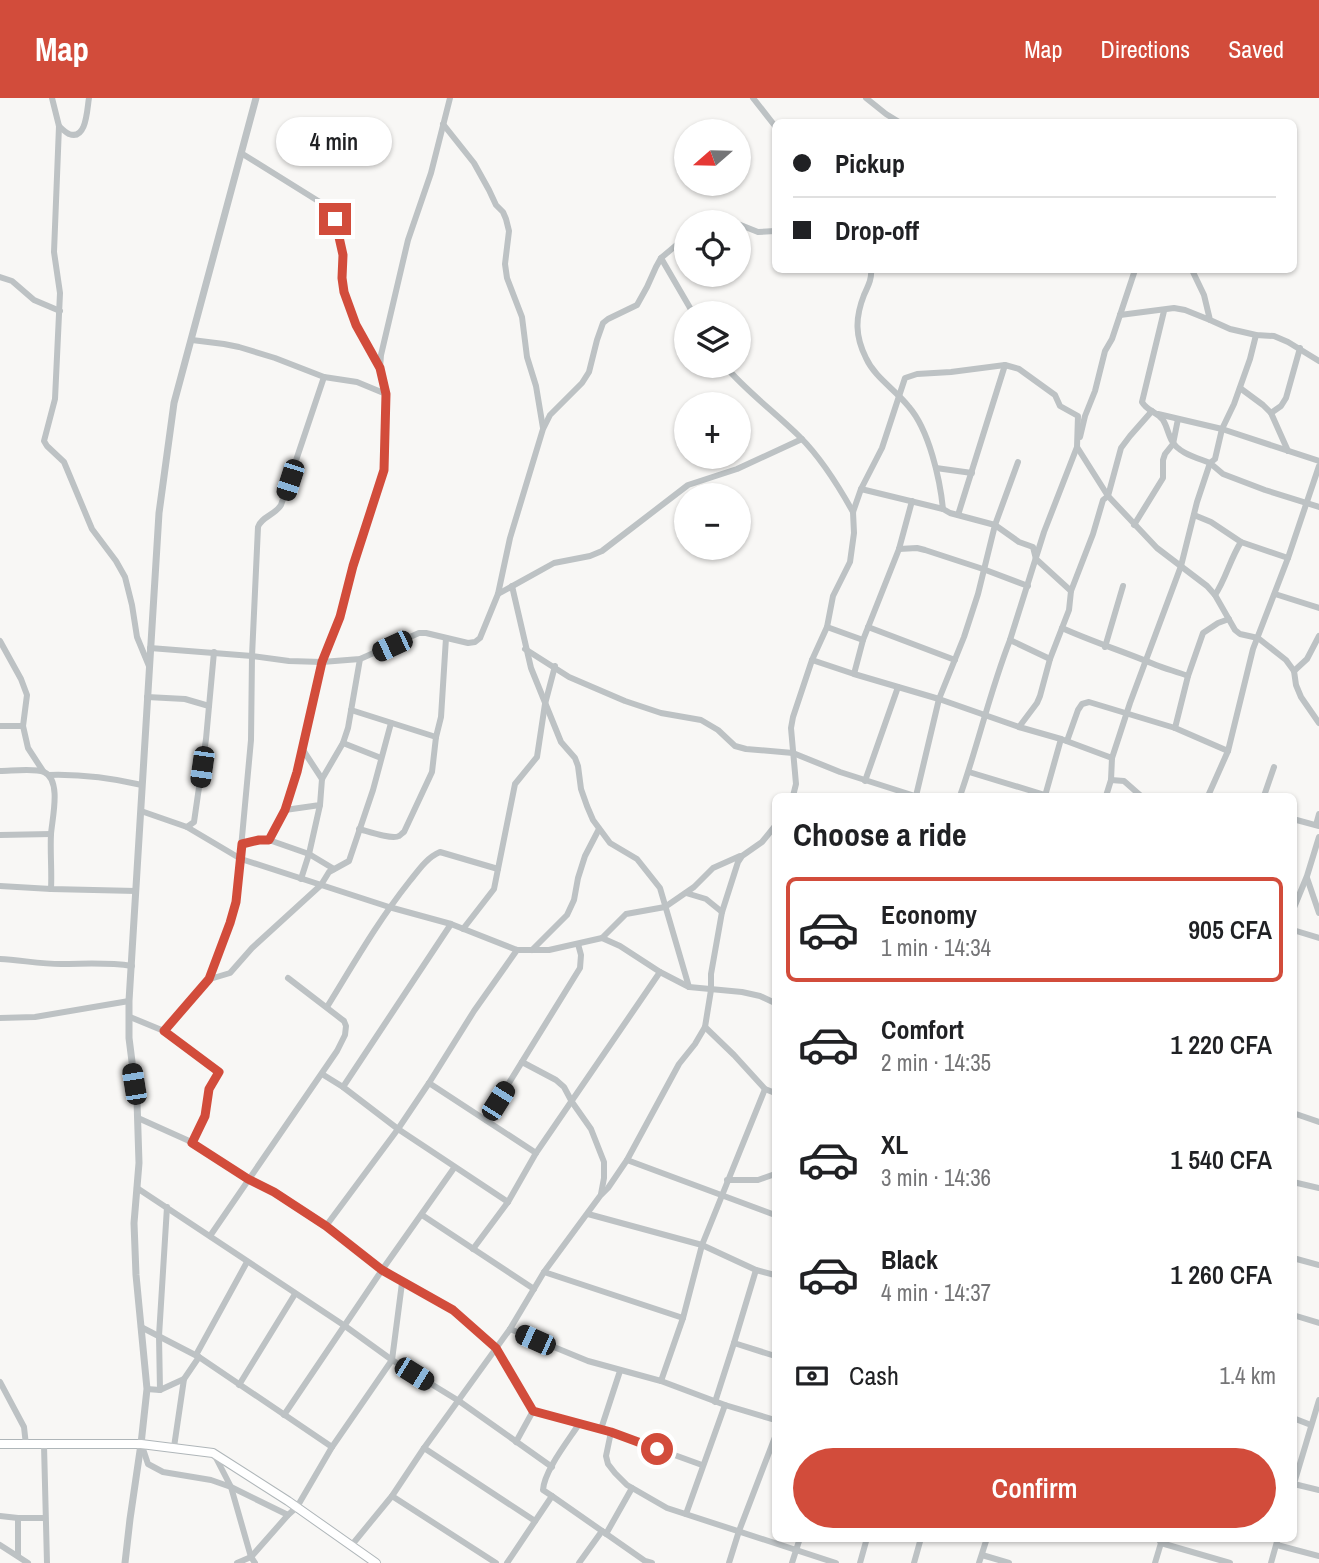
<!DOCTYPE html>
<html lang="en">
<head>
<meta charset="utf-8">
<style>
  :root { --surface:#fff; --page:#f2f2f2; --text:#202124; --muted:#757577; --line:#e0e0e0; --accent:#d24c3b }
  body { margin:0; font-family:"Archivo Narrow",sans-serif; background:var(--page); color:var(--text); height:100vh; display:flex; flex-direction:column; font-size:26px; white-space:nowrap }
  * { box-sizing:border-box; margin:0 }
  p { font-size:23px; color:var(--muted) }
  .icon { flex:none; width:38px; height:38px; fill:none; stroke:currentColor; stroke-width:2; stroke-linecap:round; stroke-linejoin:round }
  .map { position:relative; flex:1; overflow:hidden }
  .drawer { position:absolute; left:772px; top:695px; width:525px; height:749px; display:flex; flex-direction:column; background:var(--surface); border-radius:10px; box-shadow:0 2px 5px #0004 }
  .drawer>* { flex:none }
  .hud { position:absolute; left:772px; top:21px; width:525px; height:154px; border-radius:10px; box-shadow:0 2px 5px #0004; display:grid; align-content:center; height:154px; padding:0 21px; background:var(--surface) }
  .needle { width:46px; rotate:250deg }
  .fabs { position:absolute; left:674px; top:21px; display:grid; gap:14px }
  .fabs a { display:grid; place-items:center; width:77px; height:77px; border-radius:50%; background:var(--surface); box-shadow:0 2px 5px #0004; font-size:35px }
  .end { position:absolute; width:32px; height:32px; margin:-16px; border:9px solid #d24c3b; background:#fff; box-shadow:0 0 0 4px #fff }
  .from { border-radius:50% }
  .bubble { position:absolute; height:49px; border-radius:24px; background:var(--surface); box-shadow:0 2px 5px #0004; font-size:23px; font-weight:600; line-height:49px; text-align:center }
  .car { position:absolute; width:21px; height:42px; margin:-21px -10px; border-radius:9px; box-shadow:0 0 5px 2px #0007; background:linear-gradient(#222 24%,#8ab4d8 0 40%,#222 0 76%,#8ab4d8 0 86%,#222 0) }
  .hud b { display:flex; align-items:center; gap:24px; height:66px; font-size:26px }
  .hud b+b { border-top:2px solid var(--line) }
  .hud i { width:18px; height:18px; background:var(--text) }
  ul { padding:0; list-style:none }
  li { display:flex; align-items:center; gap:21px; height:105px; margin:0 14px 10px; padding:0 7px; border:4px solid transparent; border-radius:10px }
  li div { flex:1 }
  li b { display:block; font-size:26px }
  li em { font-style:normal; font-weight:600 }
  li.active { border-color:var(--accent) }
  li>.icon { width:63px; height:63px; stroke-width:1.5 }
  h2 { padding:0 21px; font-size:32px; line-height:84px }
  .pay { display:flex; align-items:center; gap:18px; height:77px; padding:0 21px; font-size:26px }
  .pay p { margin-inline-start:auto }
  .button { display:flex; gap:14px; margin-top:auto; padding:14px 21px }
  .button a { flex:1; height:80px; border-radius:42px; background:var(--accent); color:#fff; font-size:28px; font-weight:600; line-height:80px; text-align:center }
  header { display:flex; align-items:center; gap:42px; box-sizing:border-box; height:98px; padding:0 35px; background:var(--accent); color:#fff }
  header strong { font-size:33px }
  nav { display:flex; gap:38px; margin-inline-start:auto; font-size:24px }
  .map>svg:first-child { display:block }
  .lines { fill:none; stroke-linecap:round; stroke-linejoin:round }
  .secondary-casing { stroke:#afb6b9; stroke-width:10 }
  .minor { stroke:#bdc2c4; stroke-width:6 }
  .tertiary { stroke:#bdc2c4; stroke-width:7 }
  .secondary { stroke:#fff; stroke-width:8 }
  .route { stroke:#d24c3b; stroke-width:9 }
</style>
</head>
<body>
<header>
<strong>Map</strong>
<nav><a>Map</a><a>Directions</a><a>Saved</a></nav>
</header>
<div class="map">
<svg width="1319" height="1465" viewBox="0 0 1319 1465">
  <rect width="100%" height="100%" fill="#f8f7f5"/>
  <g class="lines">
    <defs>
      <polyline id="secondary" points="0,1346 141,1346 213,1355 288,1403 376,1465"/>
    </defs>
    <use href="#secondary" class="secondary-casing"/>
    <g class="minor">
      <polyline points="52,0 59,28 54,154 60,195 55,301 44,343 47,348 64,364 92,431 116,463 125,479 132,507 137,539 149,568"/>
      <polyline points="753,0 775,28"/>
      <polyline points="866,0 886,16 899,24"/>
      <polyline points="443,26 474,65 489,92 496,107 503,114 506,121 509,133 505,166 507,180 522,219 527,259 536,288 543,330"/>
      <path d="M59 28C62 31 65 34 69 36 87 43 87 10 89 0"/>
      <polyline points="241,55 323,106 331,113 335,121 343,157 342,180 344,194 356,227 379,268"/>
      <polyline points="708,124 721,120 735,124"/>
      <polyline points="738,126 758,134 775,133"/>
      <polyline points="661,160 693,215"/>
      <path d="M871 172C872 181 868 188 864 197 855 220 855 238 866 260 875 280 896 292 909 309 929 332 940 381 943 411L950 415 995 427 1019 444 1033 449 1036 461 1071 493 1069 512 1050 561 1040 598 1037 605 1019 629"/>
      <polyline points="1192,172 1204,197 1210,222 1230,231 1256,237 1274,238 1288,244 1319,263"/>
      <polyline points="0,179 12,183 34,202 60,213"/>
      <polyline points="1120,217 1174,210 1185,212 1210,222"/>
      <polyline points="1256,237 1250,261 1234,306 1222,331 1215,361 1210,365 1223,376 1265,392 1319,409"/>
      <polyline points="192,242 224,246 239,249 275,260 324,279 357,284 386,296"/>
      <path d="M725 268C747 294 776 315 800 339 822 361 838 387 853 414"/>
      <polyline points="1240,290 1263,307 1271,315 1288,353"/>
      <polyline points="1271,315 1281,308 1286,300 1300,250"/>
      <polyline points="1158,316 1222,331 1319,363"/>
      <polyline points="1080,339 1085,318 1095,293 1105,253 1112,241 1135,172"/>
      <polyline points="936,370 972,375"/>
      <polyline points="861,391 943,411"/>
      <polyline points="958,417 1005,267"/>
      <polyline points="1194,417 1211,424 1241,444 1288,460"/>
      <polyline points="1134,427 1163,380 1163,362 1165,356 1173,346 1178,321"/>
      <polyline points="899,451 917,450 925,452 983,471 1028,488"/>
      <polyline points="512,488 531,570 561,644 575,660 578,668 581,691 587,708 593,722 610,745 637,761 660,790 689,889"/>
      <polyline points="1071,493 1093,436 1103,402 1108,398 1121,350 1130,338 1152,313"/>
      <polyline points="498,496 554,465 590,458 602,453 688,387 737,371 802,341"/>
      <polyline points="1275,496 1319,510"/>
      <path d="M1215 497C1226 481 1230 461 1241 444"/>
      <polyline points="827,529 863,542"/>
      <polyline points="868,529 955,562"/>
      <path d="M1062 530C1093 544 1125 554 1156 567 1166 571 1178 574 1188 578L1203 535 1218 525 1229 521"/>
      <polyline points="1010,542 1044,434 1077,349"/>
      <polyline points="0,543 21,581 27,597 23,628 28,650 43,673"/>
      <polyline points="1105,549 1123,488"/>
      <polyline points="150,550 252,558 289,563 322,564 360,561 419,535 426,535 468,545 475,544 480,540 498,496 510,440 543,331 550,317 582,285 589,274 597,242 603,225 608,221 637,207 647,189 656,169 661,160 686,139"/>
      <polyline points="525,551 569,579 625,603 661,615 701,622 718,632 735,648 746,651 793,655 840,674 915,698"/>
      <polyline points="812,562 854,576 939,601 1019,629 1061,641"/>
      <polyline points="1294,573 1307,561 1319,538"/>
      <polyline points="854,576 863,542 899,451 912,403"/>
      <polyline points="147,599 185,601 209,608"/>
      <polyline points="351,612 436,639"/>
      <polyline points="0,628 23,628"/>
      <polyline points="1175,630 1188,578"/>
      <polyline points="1067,643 1078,612 1082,606 1089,604 1175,630 1228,653"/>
      <polyline points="343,645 381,660"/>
      <polyline points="303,652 322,681"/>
      <path d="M0 673C11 673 35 670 44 674 62 682 52 721 51 736 50 754 52 773 51 791L136 793"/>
      <polyline points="969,674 1045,697"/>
      <path d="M49 677C81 676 111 680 142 687"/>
      <polyline points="1111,682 1124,683 1141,698"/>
      <polyline points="865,683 898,589"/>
      <polyline points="793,698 796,686 791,630 793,619 812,562 827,529 833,498 850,464 854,435 853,414 861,391 882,350 905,280 917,276 951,274 1005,267 1019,271 1055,297 1060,308 1078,318 1077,349 1108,398 1157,450 1207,488 1215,497 1235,532 1240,536 1258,540 1286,562 1294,573 1296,587 1301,599 1319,625"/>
      <polyline points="916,698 939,601 964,539 978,496 995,427 1018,364"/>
      <path d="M960 698C978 647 990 593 1010 542L1050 561"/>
      <polyline points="1045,698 1061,641 1112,660"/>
      <path d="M1106 698 1111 682 1112 660 1130 605 1181 468 1197 404 1210 365C1198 360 1178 355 1172 343 1168 336 1167 328 1163 322 1157 314 1147 313 1142 304L1164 213"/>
      <polyline points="1208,698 1228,653 1253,551 1288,460 1319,368"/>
      <polyline points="1264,698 1274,669"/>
      <polyline points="285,712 320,707 322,681 343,645 348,630 360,561"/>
      <polyline points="141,713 187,729 194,724 206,641 214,554"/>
      <polyline points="1293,721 1319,728"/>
      <polyline points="1316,727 1319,716"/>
      <polyline points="187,729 241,761 389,809 451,826 517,852 549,852 602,840 620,848 660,874 689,889 742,894 760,898 775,905"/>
      <path d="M359 731C367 733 392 742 399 738 401 737 402 735 404 734L432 674 436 639 441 619 446 540"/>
      <polyline points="0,737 51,736"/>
      <polyline points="269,742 309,756 334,771"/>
      <polyline points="242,746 259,742 269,742 285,712 297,674 322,564 340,519 353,468 385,371 386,296 380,270 381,257 408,142 431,75 450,0"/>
      <polyline points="1307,780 1319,815"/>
      <polyline points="301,781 309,756 320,707"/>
      <polyline points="0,788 51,791"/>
      <polyline points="686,795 706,801 722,814"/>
      <polyline points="1293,812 1307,778 1319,739"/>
      <polyline points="463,831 494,791 515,686 537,659 545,606 555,568"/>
      <polyline points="1293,832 1319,840"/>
      <polyline points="602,840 626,816 665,809 694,789 713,770 740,758"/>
      <polyline points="532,852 567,817 574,802 578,780 585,758 599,731"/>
      <path d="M0 861C20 862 41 866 61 866 86 866 106 864 132 868"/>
      <polyline points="210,881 230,875 252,850 321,787 329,774 349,763 373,692 391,625"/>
      <path d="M327 909C353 867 378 823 409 784 418 773 426 760 440 754L498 771"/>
      <polyline points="130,919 164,933 219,974 209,991 205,1018 192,1045"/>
      <polyline points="0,920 35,919 129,903"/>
      <polyline points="705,929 734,957 765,991 775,995"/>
      <path d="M164 933 209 881 230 825 236 804 251 642 252 558 258 429C261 419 275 417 281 407L324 279"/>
      <polyline points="522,964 556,982 564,989 572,1004 591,1031 604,1064 604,1080 601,1096"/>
      <polyline points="322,976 343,989 398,1031 508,1104"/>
      <polyline points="429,985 536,1055"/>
      <polyline points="343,989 451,826"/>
      <polyline points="1293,1015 1319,1024"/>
      <polyline points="138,1020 187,1042 248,1081 274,1094 326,1128 382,1172 453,1212 496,1250 533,1313 516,1344"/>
      <polyline points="486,1022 580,870 581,857 578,846"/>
      <polyline points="627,1062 775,1117"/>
      <polyline points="727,1082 758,1082 775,1076"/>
      <polyline points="1293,1084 1319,1090"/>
      <polyline points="137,1090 345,1228 392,1262 459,1303 552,1369"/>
      <polyline points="588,1116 702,1147 756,1172 775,1177"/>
      <polyline points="422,1117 534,1191"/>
      <polyline points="326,1128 398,1031 429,985 474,913 517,852"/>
      <polyline points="210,1138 337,953 345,937 346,928 344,923 288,880"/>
      <polyline points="473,1151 508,1104 536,1055 660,874"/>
      <polyline points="1293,1160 1319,1167"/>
      <polyline points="544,1174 683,1220"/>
      <polyline points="1293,1217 1319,1225"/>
      <polyline points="141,1229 199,1259 332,1349"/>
      <polyline points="510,1231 588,1263 661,1283 725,1307 775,1322"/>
      <polyline points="734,1245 775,1258"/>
      <polyline points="196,1257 247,1164"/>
      <polyline points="661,1283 683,1220 702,1147 765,991"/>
      <polyline points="0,1284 24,1329 26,1347"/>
      <polyline points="239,1287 295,1196"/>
      <polyline points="147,1291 160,1292 184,1281"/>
      <polyline points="160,1292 159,1238 167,1109"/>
      <polyline points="715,1304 734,1245 756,1172"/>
      <polyline points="533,1313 611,1334 702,1367"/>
      <polyline points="284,1317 382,1172 454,1070"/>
      <polyline points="1293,1320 1311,1327"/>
      <polyline points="601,1331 620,1273"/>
      <polyline points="611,1334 606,1358 608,1366 615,1375 627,1387 667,1410 836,1465"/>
      <polyline points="44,1347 47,1465"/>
      <polyline points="142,1348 148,1366 163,1374 211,1382 231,1389 288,1417"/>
      <polyline points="174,1349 184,1281 199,1259"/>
      <polyline points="424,1350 535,1423"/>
      <polyline points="214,1356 231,1389 251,1459 255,1465"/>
      <polyline points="1294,1386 1319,1392"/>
      <polyline points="1293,1389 1319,1302"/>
      <polyline points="392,1398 496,1465"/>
      <polyline points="552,1398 645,1463 652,1465"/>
      <polyline points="686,1416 725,1307"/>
      <polyline points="0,1418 18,1420 45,1420"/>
      <polyline points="18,1420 18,1457"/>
      <polyline points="606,1436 632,1390"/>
      <polyline points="1158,1440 1161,1445 1230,1465"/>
      <polyline points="0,1447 28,1465"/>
      <polyline points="1277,1447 1319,1458"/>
      <polyline points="351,1448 392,1398 424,1350 510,1231 544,1174 600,1098 608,1090 627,1062 679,966 695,946 705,929 711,892 711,876 722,814 738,764 742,758 762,744 775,728"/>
      <polyline points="982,1457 1009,1465"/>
      <polyline points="237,1465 251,1459 288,1417 297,1409 332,1349 392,1262 402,1185"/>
      <path d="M507 1465 552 1398 543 1392C544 1373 568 1343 579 1326"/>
      <polyline points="579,1465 602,1433"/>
      <polyline points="729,1465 739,1433 775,1339"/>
      <polyline points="792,1465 800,1440"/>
      <polyline points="860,1465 867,1440"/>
      <polyline points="914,1465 921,1440"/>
      <polyline points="979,1465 987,1440"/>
      <polyline points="1155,1465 1161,1445"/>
      <polyline points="1271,1465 1278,1440"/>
    </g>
    <polyline class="tertiary" points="125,1465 130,1421 141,1346 147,1291 136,1177 134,1125 139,1065 137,1003 129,940 129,903 159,415 174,305 256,0"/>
    <use href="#secondary" class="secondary"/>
  </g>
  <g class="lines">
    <polyline class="route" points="335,121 343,157 342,180 344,194 356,227 380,270 386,296 384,372 353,468 340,519 322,564 297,674 285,712 269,742 259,742 242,746 236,804 230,825 209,881 164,933 219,974 209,991 205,1018 192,1045 248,1081 274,1094 326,1128 382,1172 453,1212 496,1250 533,1313 611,1334 657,1351"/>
  </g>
</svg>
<div class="fabs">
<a><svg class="needle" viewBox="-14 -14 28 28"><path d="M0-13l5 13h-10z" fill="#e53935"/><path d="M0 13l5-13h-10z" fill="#757577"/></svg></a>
<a><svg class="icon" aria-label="locate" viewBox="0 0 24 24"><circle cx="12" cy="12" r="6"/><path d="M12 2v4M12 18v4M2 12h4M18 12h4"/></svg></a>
<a><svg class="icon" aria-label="layers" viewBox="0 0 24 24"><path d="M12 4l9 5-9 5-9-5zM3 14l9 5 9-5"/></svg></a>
<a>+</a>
<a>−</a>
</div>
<i class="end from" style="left:657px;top:1351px"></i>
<i class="end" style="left:335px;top:121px"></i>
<div class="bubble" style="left:276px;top:19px;width:116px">4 min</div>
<i class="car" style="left:290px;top:382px;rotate:198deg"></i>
<i class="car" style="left:392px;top:548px;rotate:245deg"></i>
<i class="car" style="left:202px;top:669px;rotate:188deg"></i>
<i class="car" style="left:134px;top:986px;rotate:351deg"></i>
<i class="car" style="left:498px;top:1003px;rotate:32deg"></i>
<i class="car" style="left:535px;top:1242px;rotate:294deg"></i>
<i class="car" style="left:414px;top:1276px;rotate:122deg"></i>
<div class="hud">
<b><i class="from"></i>Pickup</b>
<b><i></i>Drop-off</b>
</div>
<section class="drawer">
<h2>Choose a ride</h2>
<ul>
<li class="active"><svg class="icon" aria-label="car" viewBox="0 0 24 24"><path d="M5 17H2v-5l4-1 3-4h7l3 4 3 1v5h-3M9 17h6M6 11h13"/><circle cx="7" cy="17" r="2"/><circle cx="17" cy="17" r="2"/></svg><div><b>Economy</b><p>1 min · 14:34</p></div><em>905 CFA</em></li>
<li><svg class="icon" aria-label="car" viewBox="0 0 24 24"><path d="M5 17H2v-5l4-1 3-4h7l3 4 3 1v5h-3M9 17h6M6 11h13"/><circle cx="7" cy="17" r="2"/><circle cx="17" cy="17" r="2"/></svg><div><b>Comfort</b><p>2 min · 14:35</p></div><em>1 220 CFA</em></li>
<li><svg class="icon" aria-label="car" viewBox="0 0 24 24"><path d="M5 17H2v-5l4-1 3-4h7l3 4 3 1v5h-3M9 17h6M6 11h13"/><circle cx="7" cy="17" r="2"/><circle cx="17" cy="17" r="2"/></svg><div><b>XL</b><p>3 min · 14:36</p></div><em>1 540 CFA</em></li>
<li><svg class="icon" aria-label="car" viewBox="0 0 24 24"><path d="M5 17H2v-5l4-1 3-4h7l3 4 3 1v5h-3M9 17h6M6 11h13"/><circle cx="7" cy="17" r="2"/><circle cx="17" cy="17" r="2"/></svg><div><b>Black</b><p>4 min · 14:37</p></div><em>1 260 CFA</em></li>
</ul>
<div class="pay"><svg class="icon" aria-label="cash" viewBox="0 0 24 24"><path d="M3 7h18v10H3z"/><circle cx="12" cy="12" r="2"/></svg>Cash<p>1.4 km</p></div>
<div class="button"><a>Confirm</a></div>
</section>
</div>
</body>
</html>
